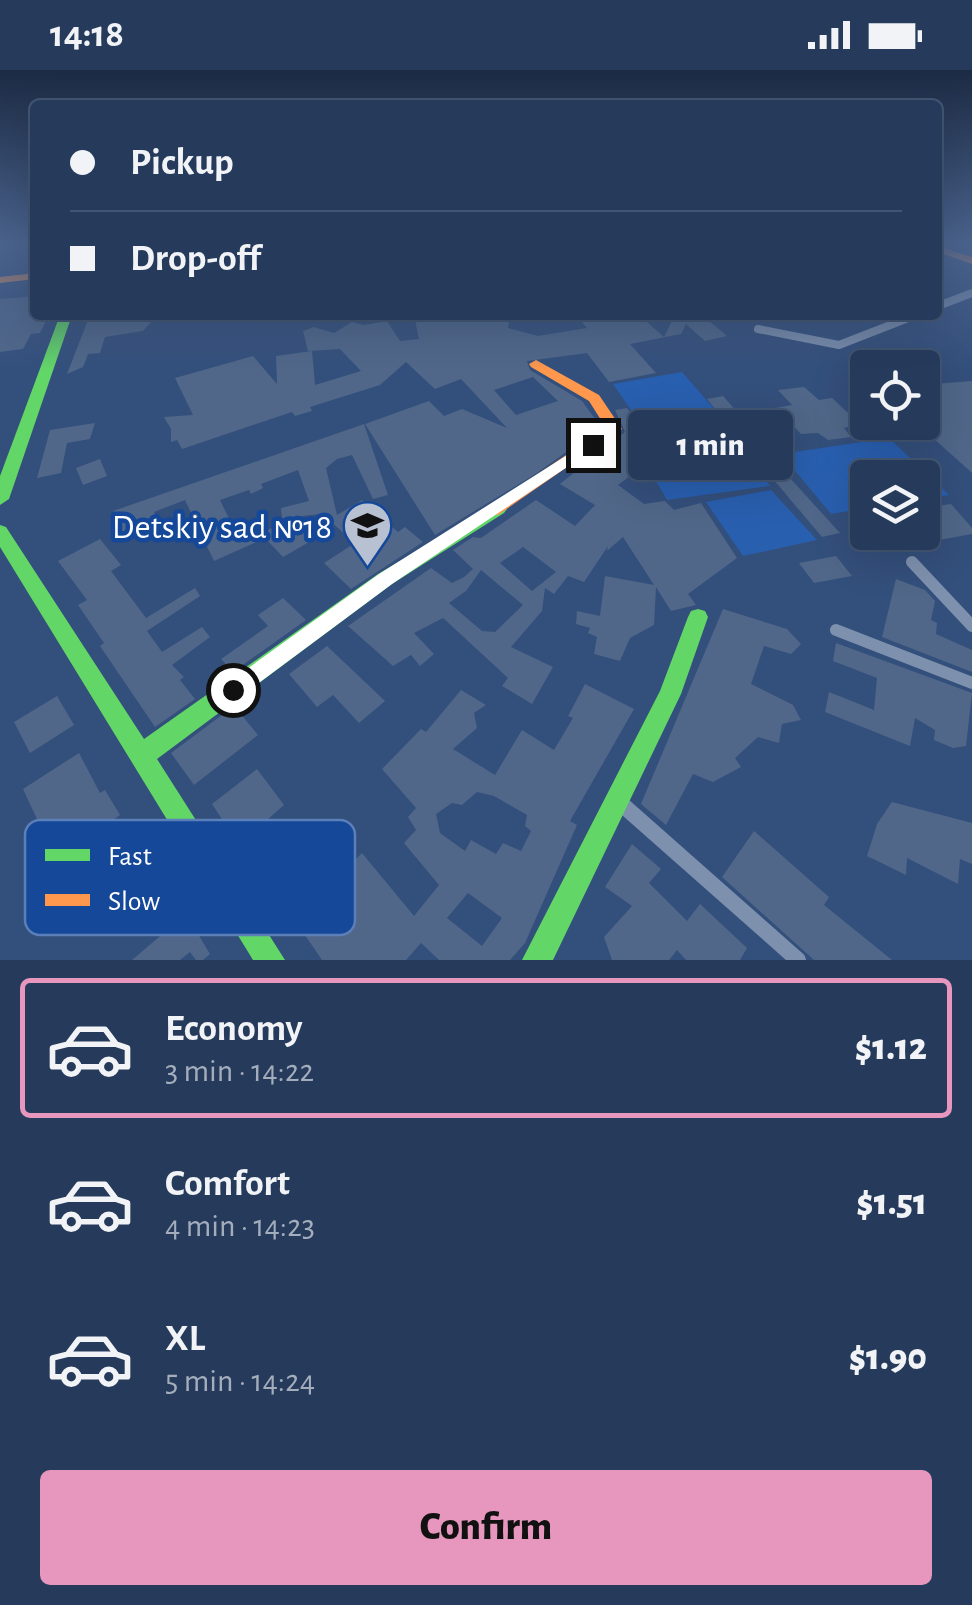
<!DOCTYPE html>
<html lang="en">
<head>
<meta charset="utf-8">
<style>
  :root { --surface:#263b5c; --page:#2e4262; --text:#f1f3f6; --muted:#a4adbb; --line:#425572; --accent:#e797bd }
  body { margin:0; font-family:"Alegreya Sans",sans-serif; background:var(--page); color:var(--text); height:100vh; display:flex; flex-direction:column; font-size:38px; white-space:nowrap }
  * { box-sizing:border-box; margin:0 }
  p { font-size:32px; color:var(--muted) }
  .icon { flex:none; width:55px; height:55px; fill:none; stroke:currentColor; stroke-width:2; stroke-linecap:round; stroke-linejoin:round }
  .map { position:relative; height:890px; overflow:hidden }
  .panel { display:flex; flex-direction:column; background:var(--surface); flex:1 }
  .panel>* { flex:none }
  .banner { position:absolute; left:30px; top:30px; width:912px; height:220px; border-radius:10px; box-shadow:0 10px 40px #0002,0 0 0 2px var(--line); display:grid; align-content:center; height:220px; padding:0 40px; background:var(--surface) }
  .buttons { position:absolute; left:850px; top:280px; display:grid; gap:20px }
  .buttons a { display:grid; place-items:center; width:90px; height:90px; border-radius:10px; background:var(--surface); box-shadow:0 10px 40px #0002,0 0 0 2px var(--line); font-size:50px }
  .end { position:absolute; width:45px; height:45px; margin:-22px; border:12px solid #fff; background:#111; box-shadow:0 0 0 5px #111 }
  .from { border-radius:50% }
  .bubble { position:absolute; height:70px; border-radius:10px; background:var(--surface); box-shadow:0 10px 40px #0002,0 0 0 2px var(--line); font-size:32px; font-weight:800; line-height:70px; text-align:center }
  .banner b { display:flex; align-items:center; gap:35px; height:95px; font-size:38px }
  .banner b+b { border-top:2px solid var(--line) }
  .banner i { width:25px; height:25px; background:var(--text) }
  ul { padding:18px 0 0; list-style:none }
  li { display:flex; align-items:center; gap:30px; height:140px; margin:0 20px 15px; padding:0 20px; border:5px solid transparent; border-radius:10px }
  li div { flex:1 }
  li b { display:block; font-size:38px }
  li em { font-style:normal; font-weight:800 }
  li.active { border-color:var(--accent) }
  li>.icon { width:90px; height:90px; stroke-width:1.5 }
  .action { display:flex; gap:20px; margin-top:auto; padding:20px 40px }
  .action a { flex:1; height:115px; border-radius:10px; background:var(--accent); color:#111; font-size:40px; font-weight:800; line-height:115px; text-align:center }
  .status { display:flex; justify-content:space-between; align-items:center; height:70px; padding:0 50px; background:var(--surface); direction:ltr }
  .status svg { height:28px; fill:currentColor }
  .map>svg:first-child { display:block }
  .green { fill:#295faf }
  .building { fill:#506789; fill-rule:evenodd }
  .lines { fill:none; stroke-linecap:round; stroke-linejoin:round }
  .street-far2 { stroke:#7d90ad; stroke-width:8 }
  .street-far1 { stroke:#7d90ad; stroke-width:12 }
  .street { stroke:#7d90ad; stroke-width:16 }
  .fast { fill:#63d668; fill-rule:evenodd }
  .slow { fill:#ff974d; fill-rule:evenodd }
  .route { fill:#fff }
  .labels { text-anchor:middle; stroke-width:9; stroke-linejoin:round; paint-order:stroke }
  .poi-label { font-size:35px; fill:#fff; stroke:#154899; text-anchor:end }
  .key { fill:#154899; stroke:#5b7fb8; stroke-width:2.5 }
  .key-label { font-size:28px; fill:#fff }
</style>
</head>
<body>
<div class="status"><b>14:18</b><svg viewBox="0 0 49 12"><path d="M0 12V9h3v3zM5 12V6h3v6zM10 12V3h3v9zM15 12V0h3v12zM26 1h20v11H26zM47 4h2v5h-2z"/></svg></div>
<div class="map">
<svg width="972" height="890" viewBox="0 0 972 890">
  <rect width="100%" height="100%" fill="#334f7b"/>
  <g class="green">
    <polygon points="682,302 731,358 719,360 708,349 692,344 683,348 683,358 706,368 655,375 613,314"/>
    <polygon points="889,368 949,425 923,429 922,408 868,408 867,438 831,444 781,384"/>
    <polygon points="721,377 744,384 770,416 667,430 643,389"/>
    <polygon points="771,420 817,470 743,486 706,432"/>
  </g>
  <g class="building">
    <polygon points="35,226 35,245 49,245 40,263 31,264 23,279 0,282 0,229"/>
    <polygon points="120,245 157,245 143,261 105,267 100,283 88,284 83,297 67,304 88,250"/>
    <path d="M414 245H510L508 258 538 266 587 258 582 252 639 245 664 267 675 245H702L727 266 705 271 686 254 681 264 630 274 656 303 609 312 587 283 527 291 530 300 582 331 601 357 537 403 435 465 365 354 429 331 444 346 462 339 507 358 461 309 435 319 406 292 380 315 310 337 312 341 295 346 292 342 182 379 177 370 171 372V359L164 347 193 345 175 308 253 286 277 314 276 286 312 281 315 315 361 301 340 279 308 281 303 261 314 257 334 263 352 252 364 255 387 251 400 271 419 269ZM533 307 558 331 516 345 494 320Z"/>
    <polygon points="972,311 972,403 922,358 922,315"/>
    <polygon points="804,317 819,330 832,328 860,354 844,358 851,367 828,370 818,363 801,364 776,338 792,335 778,320"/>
    <polygon points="723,326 760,368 741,371 707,329"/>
    <path d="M627 338 657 382 640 385 642 397 618 415 644 434 665 431 674 440 701 433 737 488 688 524 696 535 671 541 656 517 654 555 630 568 620 591 594 584 597 567 588 563 590 558 576 554 577 541 600 546 605 506 654 515 623 467 607 481 608 476 584 512 568 506 554 524 545 518 542 541 511 577 553 597 532 634 502 616 508 608 443 548 414 563 434 584 420 596 411 585 393 596 348 556 431 498 452 513 464 507 473 499 453 480 473 467 481 468 536 430 575 456 595 435 560 414 625 362 615 340ZM523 477 556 502 532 521 500 493ZM481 500 523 535 495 562 482 561 449 533 466 521Z"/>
    <polygon points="95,353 90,369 67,373 61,403 37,408 50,360"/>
    <polygon points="364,354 388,425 373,429 352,385 337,389 326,398 337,445 362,430 398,462 405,457 423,472 351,519 324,493 355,473 322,444 282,448 281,438 309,431 298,400 261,414 263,418 251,424 249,420 220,430 238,467 257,459 263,469 214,491 185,430 154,442 159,453 121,466 113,441"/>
    <polygon points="100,389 107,406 83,415 76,398"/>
    <polygon points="789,407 840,463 822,467 773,409"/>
    <polygon points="951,434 972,458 972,464 889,479 874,462 922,462 922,438"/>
    <polygon points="289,448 311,471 283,487 261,464"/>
    <polygon points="100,469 121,495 111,501 146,548 195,518 200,526 147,561 162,582 202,557 210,567 172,595 184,607 180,610 195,629 155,657 100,576 104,573 78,535 87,530 58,491"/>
    <polygon points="836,486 852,506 814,513 799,493"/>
    <polygon points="896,509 925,520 935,531 931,550 937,553 936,564 972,580 972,602 882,567"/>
    <polygon points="283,528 306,550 233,602 221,589 268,556 258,545"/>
    <polygon points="723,539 787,559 801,574 791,584 764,576 751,614 793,635 801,650 782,654 779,673 758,667 735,688 741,697 713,712 693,704 666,755 641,734"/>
    <polygon points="836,573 972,623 966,676 953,678 934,670 935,660 915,648 910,676 825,642 829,622 874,640 877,608 833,591"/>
    <polygon points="327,576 385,631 359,653 333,625 317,637 289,604"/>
    <path d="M585 614 634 639 570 751 577 755 525 873 510 890H439L421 873 406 890H322L287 839 284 842 212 734 257 699 284 735 268 749 320 824 362 783 414 846 439 815 404 773 416 760 408 747 416 738 382 699 421 659 426 662 461 620 486 635 474 643 477 658 453 679 495 705 522 660 554 680 573 648 568 646ZM477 722 494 726 527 745 525 756 531 761 521 781 503 773 496 784 471 770 465 781 440 763 436 744 452 733 462 735ZM468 823 502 848 482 876 447 848Z"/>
    <polygon points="57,626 74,655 30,683 14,652"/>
    <polygon points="234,636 258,665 194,715 171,683"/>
    <polygon points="79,683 100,723 105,720 120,745 113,750 149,811 91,858 57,792 47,800 33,772 44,764 23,719"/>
    <polygon points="892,732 972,753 972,794 960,789 958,814 907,788 906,805 867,786 877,754"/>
    <polygon points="754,761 829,827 824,835 892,890 814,890 722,807"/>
    <polygon points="632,774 661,799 649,813 687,851 700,834 747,878 740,890 686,890 677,880 669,890 612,890 604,867 632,836 605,817"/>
    <polygon points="186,844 210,884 203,890 196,890 190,882 180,890 132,890"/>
  </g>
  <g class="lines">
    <g class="street-far2">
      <polyline points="938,236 972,223"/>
      <polyline points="758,259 839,275 916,245"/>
    </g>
    <g class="street-far1">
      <polyline points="912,492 972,556"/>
      <polyline points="836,560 972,613"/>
    </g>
    <polyline class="street" points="617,730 798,890"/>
    <g class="fast">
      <polygon points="60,245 72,245 9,429 0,435 0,406"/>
      <polygon points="498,433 504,435 507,439 504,443 392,514 157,689 285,890 253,890 0,477 0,455 6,457 144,669 378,504"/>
      <polygon points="698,539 705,541 708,547 681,624 553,890 522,890 660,621 688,547 691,541"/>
    </g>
    <g class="slow">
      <polygon points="938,176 972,187 972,194 938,182"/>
      <polygon points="35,203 35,209 0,213 0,207"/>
      <polygon points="536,290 599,325 622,359 498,445 492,443 489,439 492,435 606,358 589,331 531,297 529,294"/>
    </g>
  </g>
  <linearGradient id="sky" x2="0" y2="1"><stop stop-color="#1c2b44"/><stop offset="0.58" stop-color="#4a638d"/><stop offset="1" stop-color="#4a638d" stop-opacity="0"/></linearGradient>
  <rect width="972" height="300" fill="url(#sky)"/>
  <polygon class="route" points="588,372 600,375 392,514 240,627 226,627 226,614 379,504"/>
  <defs>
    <symbol id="school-pin" viewBox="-11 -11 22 30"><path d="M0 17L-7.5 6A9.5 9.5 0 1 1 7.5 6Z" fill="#b8c1d1" stroke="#154899"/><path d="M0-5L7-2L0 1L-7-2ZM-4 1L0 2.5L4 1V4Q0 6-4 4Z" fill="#111"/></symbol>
  </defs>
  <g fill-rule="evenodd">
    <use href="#school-pin" x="340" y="428" width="55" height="75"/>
  </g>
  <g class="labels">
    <g class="poi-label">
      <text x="332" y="468">Detskiy sad №18</text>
    </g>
  </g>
  <rect x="25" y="750" width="330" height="115" rx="15" class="key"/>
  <rect x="45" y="779" width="45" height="12" fill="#63d668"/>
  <rect x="45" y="824" width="45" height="12" fill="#ff974d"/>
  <g class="key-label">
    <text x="108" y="795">Fast</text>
    <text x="108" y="840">Slow</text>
  </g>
</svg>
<div class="buttons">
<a><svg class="icon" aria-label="locate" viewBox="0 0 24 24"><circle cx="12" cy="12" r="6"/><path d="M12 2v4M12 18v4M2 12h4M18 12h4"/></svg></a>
<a><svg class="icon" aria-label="layers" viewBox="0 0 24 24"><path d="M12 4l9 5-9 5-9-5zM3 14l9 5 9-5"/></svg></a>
</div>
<i class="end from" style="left:233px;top:620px"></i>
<i class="end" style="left:593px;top:375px"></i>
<div class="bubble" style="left:628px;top:340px;width:165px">1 min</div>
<div class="banner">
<b><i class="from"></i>Pickup</b>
<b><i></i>Drop-off</b>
</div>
</div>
<section class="panel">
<ul>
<li class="active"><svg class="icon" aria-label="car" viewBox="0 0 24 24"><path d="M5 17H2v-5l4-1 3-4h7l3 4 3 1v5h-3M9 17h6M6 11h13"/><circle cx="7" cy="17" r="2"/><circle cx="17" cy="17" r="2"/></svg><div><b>Economy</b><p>3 min · 14:22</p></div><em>$1.12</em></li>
<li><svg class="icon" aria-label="car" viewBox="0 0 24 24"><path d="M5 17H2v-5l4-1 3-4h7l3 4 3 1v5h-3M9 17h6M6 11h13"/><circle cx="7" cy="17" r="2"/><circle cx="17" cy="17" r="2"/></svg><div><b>Comfort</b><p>4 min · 14:23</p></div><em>$1.51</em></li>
<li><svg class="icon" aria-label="car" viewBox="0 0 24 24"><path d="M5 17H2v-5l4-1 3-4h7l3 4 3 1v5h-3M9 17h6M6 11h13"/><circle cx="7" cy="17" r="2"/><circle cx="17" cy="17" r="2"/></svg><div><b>XL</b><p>5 min · 14:24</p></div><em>$1.90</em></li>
</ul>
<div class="action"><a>Confirm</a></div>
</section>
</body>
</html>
